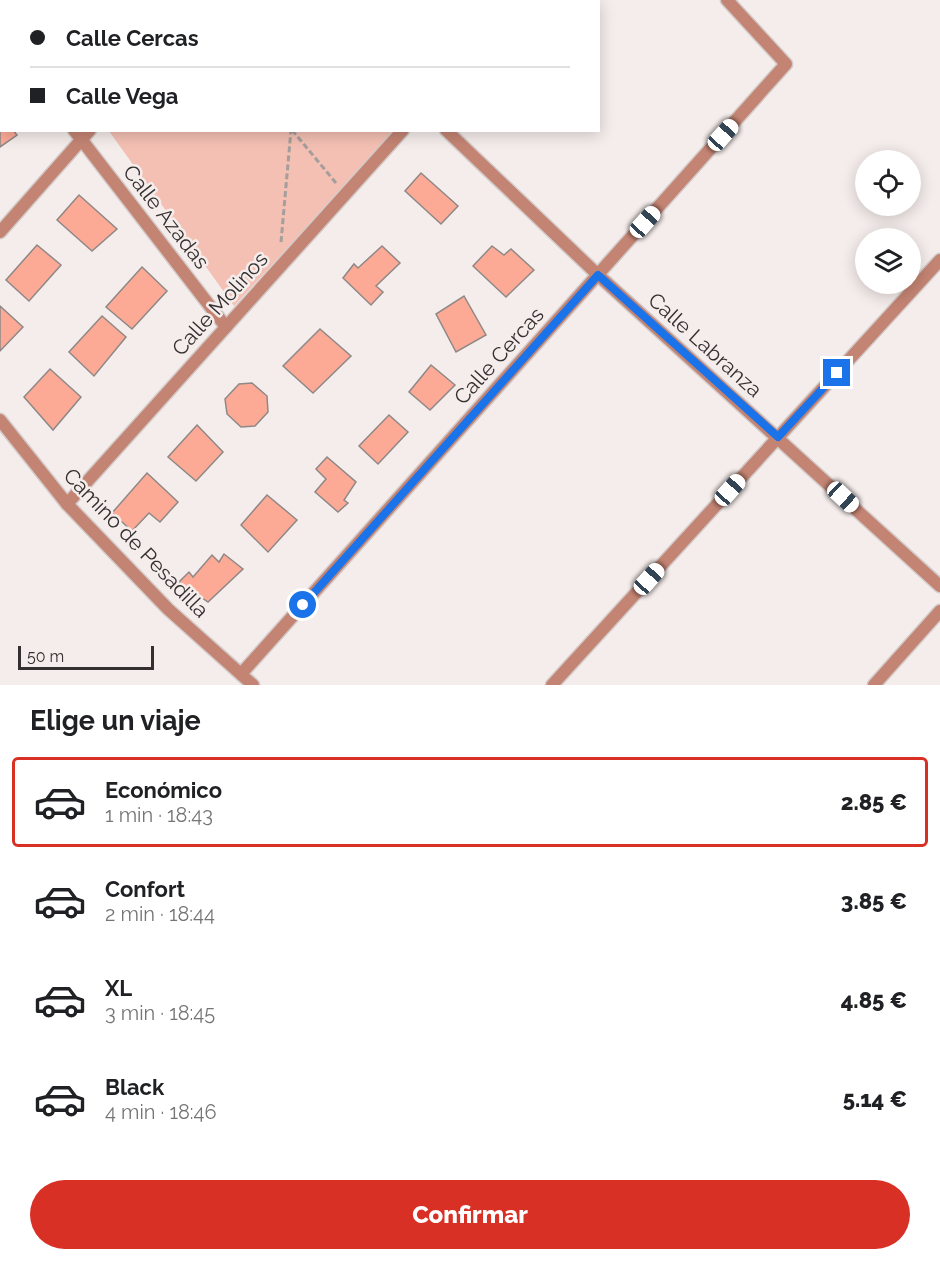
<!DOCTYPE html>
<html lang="es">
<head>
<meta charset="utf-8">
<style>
  :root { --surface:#fff; --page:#f6f6f6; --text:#202124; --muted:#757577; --line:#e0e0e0; --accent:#d93025 }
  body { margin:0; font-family:Raleway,sans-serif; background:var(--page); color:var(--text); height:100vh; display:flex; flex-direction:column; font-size:22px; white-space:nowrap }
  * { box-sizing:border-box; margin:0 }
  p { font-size:20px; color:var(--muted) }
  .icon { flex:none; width:33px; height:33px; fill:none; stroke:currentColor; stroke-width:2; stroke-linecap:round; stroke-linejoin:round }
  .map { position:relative; height:685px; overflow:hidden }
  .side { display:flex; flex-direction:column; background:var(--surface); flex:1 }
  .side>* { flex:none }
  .hud { position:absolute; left:0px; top:0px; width:600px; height:132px; box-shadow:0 3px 15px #0003; display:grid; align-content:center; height:132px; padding:0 30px; background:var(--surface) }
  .fabs { position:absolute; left:855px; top:150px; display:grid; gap:12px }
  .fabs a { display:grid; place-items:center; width:66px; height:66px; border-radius:50%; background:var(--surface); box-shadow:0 3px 15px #0003; font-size:30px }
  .scale { position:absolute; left:18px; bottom:15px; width:136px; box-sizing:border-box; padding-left:6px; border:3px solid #33302f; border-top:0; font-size:16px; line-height:21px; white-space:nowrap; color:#33302f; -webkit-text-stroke:4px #f5edeb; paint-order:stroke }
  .end { position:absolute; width:27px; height:27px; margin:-14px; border:8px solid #1a73e8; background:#fff; box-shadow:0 0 0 3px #fff }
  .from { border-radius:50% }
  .car { position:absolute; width:18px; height:36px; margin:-18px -9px; border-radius:8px; box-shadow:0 0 4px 2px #0007; background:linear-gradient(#fff 24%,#345 0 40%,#fff 0 76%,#345 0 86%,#fff 0) }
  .hud b { display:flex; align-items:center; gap:21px; height:57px; font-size:22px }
  .hud b+b { border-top:2px solid var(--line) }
  .hud i { width:15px; height:15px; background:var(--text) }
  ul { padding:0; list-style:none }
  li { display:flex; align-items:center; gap:18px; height:90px; margin:0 12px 9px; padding:0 18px; border:3px solid transparent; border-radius:6px }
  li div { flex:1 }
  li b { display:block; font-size:22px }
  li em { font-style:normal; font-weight:800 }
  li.selected { border-color:var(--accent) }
  li>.icon { width:54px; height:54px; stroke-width:1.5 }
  h2 { padding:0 30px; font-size:27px; line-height:72px }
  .primary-button { display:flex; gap:12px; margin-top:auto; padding:12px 30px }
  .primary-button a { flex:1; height:69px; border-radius:36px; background:var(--accent); color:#fff; font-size:24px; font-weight:800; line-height:69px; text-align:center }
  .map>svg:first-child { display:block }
  .green { fill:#f4c0b3 }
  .building { fill:#fcaa95; stroke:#8f8886; stroke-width:1.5 }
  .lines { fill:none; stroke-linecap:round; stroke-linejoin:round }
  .minor-casing { stroke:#d2cbc9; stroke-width:15 }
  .path { stroke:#a49e9c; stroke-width:3; stroke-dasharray:6 3; stroke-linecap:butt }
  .minor { stroke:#c48473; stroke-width:12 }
  .route { stroke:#1a73e8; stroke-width:8 }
  .labels { text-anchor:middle; stroke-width:5; stroke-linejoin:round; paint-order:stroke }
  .street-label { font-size:21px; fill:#33302f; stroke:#f5edeb }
</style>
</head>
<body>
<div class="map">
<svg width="940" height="685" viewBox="0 0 940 685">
  <rect width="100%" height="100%" fill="#f5edeb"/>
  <g class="green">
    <polygon points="227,0 347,0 347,1 226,1"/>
    <polygon points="109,131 395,131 234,306"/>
  </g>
  <g class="building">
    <polygon points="0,97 2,130 13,130 17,135 0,147"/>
    <polygon points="421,173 458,206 441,224 405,191"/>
    <polygon points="79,195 117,229 92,251 57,220"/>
    <polygon points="37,245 61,265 29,301 6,280"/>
    <polygon points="382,246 400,263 376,286 383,292 371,305 343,278 354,264 358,268"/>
    <polygon points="492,246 504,255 511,249 534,270 506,297 473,266"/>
    <polygon points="142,267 167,291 132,329 106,307"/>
    <polygon points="464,296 486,335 456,352 436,314"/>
    <polygon points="0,306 23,327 0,351"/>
    <polygon points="102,316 126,337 94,376 69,352"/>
    <polygon points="320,329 351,356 313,393 283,366"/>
    <polygon points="431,365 455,385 430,410 409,392"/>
    <polygon points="50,369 81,397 53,430 24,397"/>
    <polygon points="252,383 267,396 268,412 255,426 241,427 227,414 225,399 239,384"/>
    <polygon points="389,415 408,432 378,464 359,446"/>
    <polygon points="197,425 223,452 196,481 168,457"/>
    <polygon points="327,457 356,482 344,500 348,503 338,512 315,492 326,479 316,469"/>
    <polygon points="147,473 178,502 160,522 149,513 132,531 112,513"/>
    <polygon points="267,495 297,520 268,552 241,525"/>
    <polygon points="224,554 243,569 208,602 179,582 189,572 193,577 212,555 219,562"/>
  </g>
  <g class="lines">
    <defs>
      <g id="minor">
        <polyline points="358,0 359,2"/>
        <polyline points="207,2 208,0"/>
        <polyline points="0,40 2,42"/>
        <polyline points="74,130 226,327"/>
        <polyline points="446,130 598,275 940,586"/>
        <polyline points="0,232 90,130"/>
        <polyline points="0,420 67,504 168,609 253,685"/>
        <polyline points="67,504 403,130"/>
        <polyline points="241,674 786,64 727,0"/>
        <polyline points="552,685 940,260"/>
        <polyline points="874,685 940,611"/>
      </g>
    </defs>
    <use href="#minor" class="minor-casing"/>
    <g class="path">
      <polyline points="300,2 300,0"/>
      <polyline points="292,130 336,183"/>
      <polyline points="281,242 291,130"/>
    </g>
    <use href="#minor" class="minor"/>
  </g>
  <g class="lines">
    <polyline class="route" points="303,605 598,275 778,437 837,373"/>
  </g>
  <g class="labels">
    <g class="street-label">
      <text transform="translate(166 217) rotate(52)" y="7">Calle Azadas</text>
      <text transform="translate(220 304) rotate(-48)" y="7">Calle Molinos</text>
      <text transform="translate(705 345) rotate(42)" y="7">Calle Labranza</text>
      <text transform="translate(499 356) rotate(-48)" y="7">Calle Cercas</text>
      <text transform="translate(136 543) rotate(46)" y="7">Camino de Pesadilla</text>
    </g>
  </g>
</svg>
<div class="fabs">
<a><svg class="icon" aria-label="locate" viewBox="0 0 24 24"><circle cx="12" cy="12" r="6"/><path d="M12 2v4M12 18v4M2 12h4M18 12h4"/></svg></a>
<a><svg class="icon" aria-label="layers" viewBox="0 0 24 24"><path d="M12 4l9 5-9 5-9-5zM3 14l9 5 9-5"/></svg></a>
</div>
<div class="scale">50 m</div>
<i class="end from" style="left:303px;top:605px"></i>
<i class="end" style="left:837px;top:373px"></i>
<i class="car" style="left:723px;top:135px;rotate:42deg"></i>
<i class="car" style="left:645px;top:222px;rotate:42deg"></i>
<i class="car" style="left:730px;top:490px;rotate:42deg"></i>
<i class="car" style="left:843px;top:497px;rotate:133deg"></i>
<i class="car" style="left:649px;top:579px;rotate:42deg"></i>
<div class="hud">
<b><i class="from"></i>Calle Cercas</b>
<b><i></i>Calle Vega</b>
</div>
</div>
<section class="side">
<h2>Elige un viaje</h2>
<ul>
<li class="selected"><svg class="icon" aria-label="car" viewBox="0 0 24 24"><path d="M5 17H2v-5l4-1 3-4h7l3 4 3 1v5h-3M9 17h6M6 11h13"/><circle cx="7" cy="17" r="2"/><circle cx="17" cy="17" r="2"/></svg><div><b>Económico</b><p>1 min · 18:43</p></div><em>2.85 €</em></li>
<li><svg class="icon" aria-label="car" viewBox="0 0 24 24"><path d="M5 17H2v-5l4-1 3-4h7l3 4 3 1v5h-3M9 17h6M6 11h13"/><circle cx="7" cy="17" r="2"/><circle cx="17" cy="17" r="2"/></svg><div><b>Confort</b><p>2 min · 18:44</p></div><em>3.85 €</em></li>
<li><svg class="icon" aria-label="car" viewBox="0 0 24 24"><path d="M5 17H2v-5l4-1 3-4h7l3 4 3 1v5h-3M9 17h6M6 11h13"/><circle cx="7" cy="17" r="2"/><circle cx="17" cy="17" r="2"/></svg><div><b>XL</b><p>3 min · 18:45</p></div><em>4.85 €</em></li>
<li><svg class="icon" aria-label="car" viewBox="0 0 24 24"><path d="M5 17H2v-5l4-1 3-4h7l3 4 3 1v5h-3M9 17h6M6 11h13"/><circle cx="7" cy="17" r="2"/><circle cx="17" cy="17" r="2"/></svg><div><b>Black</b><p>4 min · 18:46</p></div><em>5.14 €</em></li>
</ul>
<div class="primary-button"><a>Confirmar</a></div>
</section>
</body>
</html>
